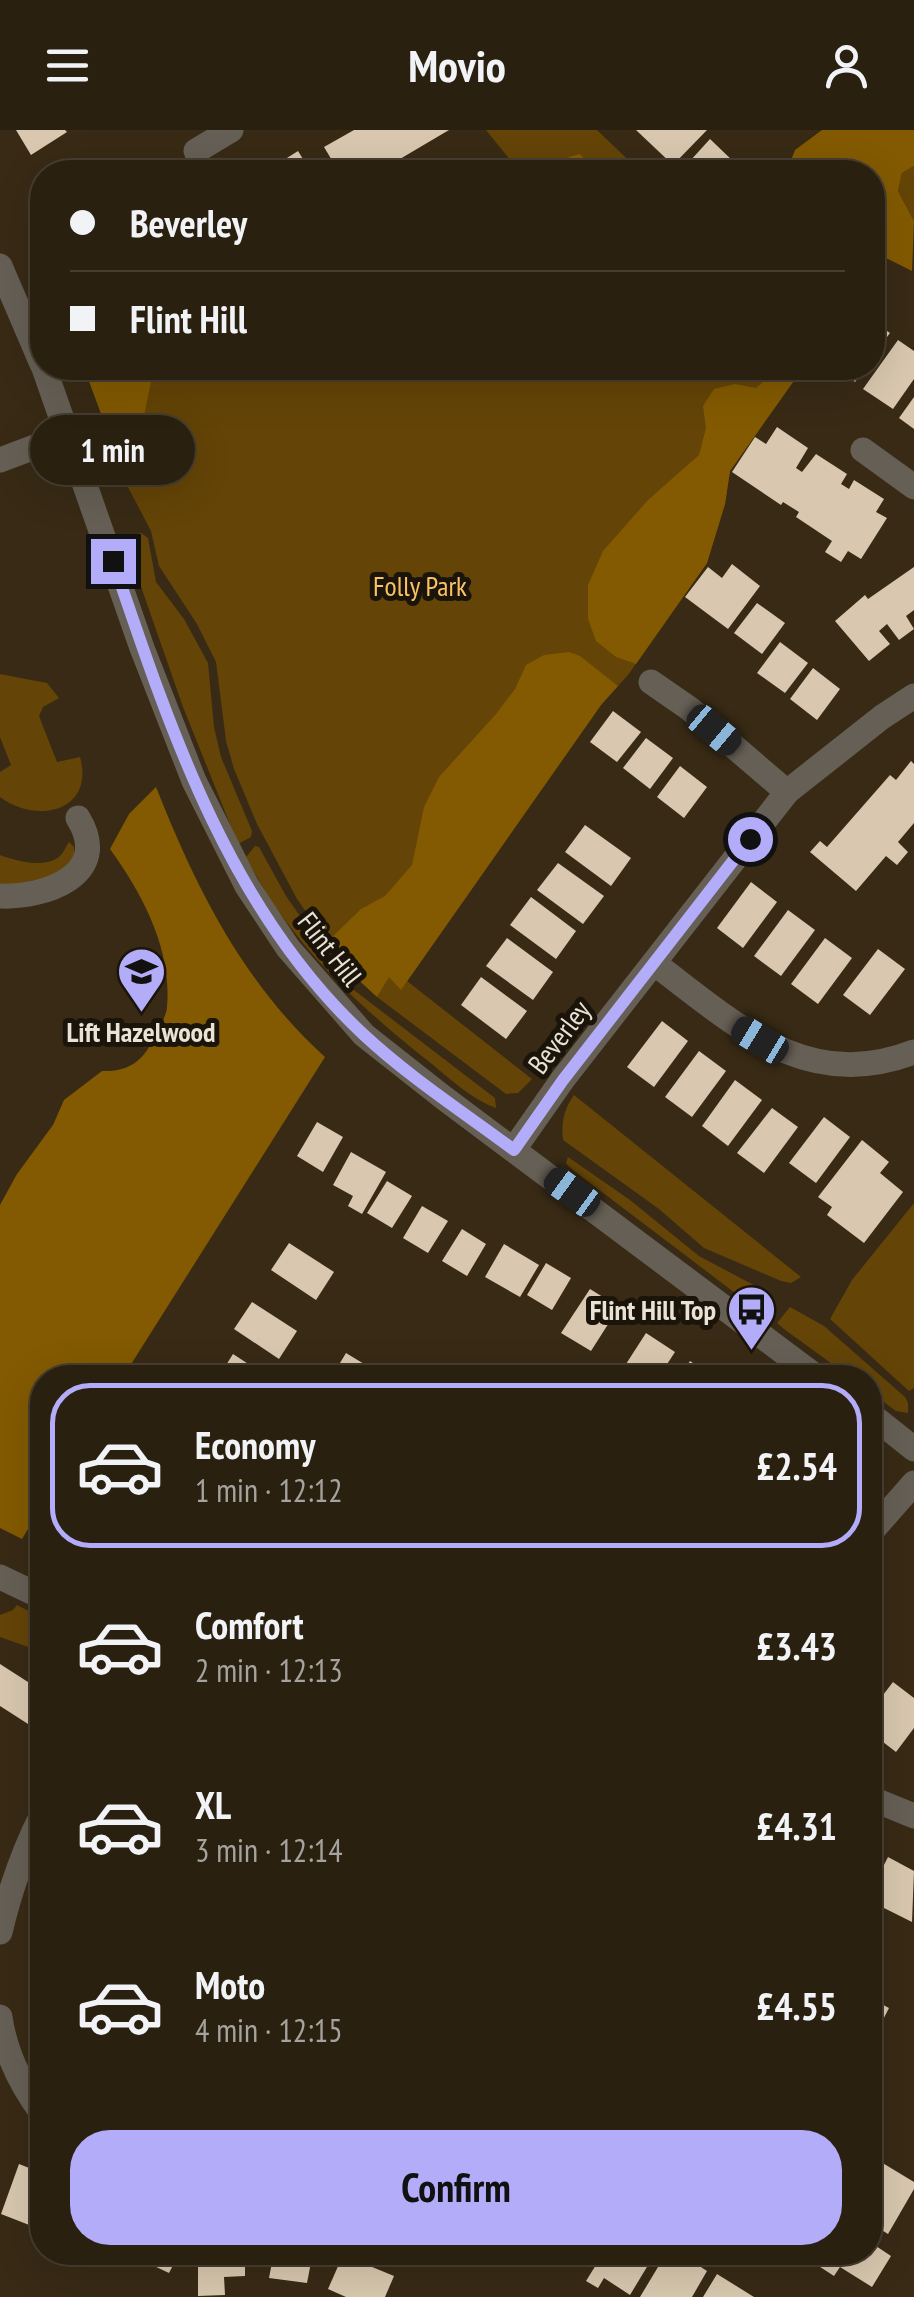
<!DOCTYPE html>
<html lang="en">
<head>
<meta charset="utf-8">
<style>
  :root { --surface:#2a2010; --page:#362d1e; --text:#f1f3f6; --muted:#a5a39f; --line:#463e30; --accent:#b3adf9 }
  body { margin:0; font-family:"PT Sans Narrow",sans-serif; background:var(--page); color:var(--text); height:100vh; display:flex; flex-direction:column; font-size:38px; white-space:nowrap }
  * { box-sizing:border-box; margin:0 }
  p { font-size:32px; color:var(--muted) }
  .icon { flex:none; width:55px; height:55px; fill:none; stroke:currentColor; stroke-width:2; stroke-linecap:round; stroke-linejoin:round }
  .map { position:relative; flex:1; overflow:hidden }
  .panel { position:absolute; left:30px; top:1235px; width:852px; height:900px; display:flex; flex-direction:column; background:var(--surface); border-radius:40px; box-shadow:0 10px 40px #0002,0 0 0 2px var(--line) }
  .panel>* { flex:none }
  .hud { position:absolute; left:30px; top:30px; width:855px; height:220px; border-radius:40px; box-shadow:0 10px 40px #0002,0 0 0 2px var(--line); display:grid; align-content:center; height:220px; padding:0 40px; background:var(--surface) }
  .end { position:absolute; width:45px; height:45px; margin:-22px; border:12px solid #b3adf9; background:#111; box-shadow:0 0 0 5px #111 }
  .from { border-radius:50% }
  .bubble { position:absolute; height:70px; border-radius:35px; background:var(--surface); box-shadow:0 10px 40px #0002,0 0 0 2px var(--line); font-size:32px; font-weight:700; line-height:70px; text-align:center }
  .car { position:absolute; width:30px; height:60px; margin:-30px -15px; border-radius:12px; box-shadow:0 0 8px 2px #0007; background:linear-gradient(#222 24%,#8ab4d8 0 40%,#222 0 76%,#8ab4d8 0 86%,#222 0) }
  .hud b { display:flex; align-items:center; gap:35px; height:95px; font-size:38px }
  .hud b+b { border-top:2px solid var(--line) }
  .hud i { width:25px; height:25px; background:var(--text) }
  ul { padding:18px 0 0; list-style:none }
  li { display:flex; align-items:center; gap:30px; height:165px; margin:0 20px 15px; padding:0 20px; border:5px solid transparent; border-radius:40px }
  li div { flex:1 }
  li b { display:block; font-size:38px }
  li em { font-style:normal; font-weight:700 }
  li.active { border-color:var(--accent) }
  li>.icon { width:90px; height:90px; stroke-width:1.5 }
  .action { display:flex; gap:20px; margin-top:auto; padding:20px 40px }
  .action a { flex:1; height:115px; border-radius:40px; background:var(--accent); color:#111; font-size:40px; font-weight:700; line-height:115px; text-align:center }
  header { display:flex; justify-content:space-between; align-items:center; height:130px; padding:0 40px; background:var(--surface); font-size:45px; font-weight:700 }
  .map>svg:first-child { display:block }
  .green { fill:#644407 }
  .forest { fill:#835a01 }
  .building { fill:#d9c8af }
  .lines { fill:none; stroke-linecap:round; stroke-linejoin:round }
  .minor { stroke:#665f55; stroke-width:25 }
  .route { stroke:#b3adf9; stroke-width:12 }
  .labels { text-anchor:middle; stroke-width:10; stroke-linejoin:round; paint-order:stroke }
  .park-label { font-size:28px; fill:#fbc265; stroke:#1a140b }
  .street-label { font-size:28px; fill:#eae2d5; stroke:#1a140b }
  .poi-label { font-size:28px; font-weight:bold; fill:#eae2d5; stroke:#1a140b }
</style>
</head>
<body>
<header><svg class="icon" aria-label="menu" viewBox="0 0 24 24"><path d="M4 6h16M4 12h16M4 18h16"/></svg>Movio<svg class="icon" aria-label="person" viewBox="0 0 24 24"><circle cx="12" cy="8" r="4"/><path d="M4 21q1-7 8-7t8 7"/></svg></header>
<div class="map">
<svg width="914" height="2167" viewBox="0 0 914 2167">
  <rect width="100%" height="100%" fill="#382a15"/>
  <g class="green">
    <polygon points="486,0 597,0 641,42 520,42"/>
    <polygon points="914,36 914,91 898,61 902,43"/>
    <polygon points="95,238 803,238 730,341 725,374 707,433 628,545 601,575 407,851 532,949 518,963 506,964 377,867 388,847 327,812 297,769 257,694 234,639 226,611 216,532 197,494 159,436 151,401 129,359 126,312"/>
    <polygon points="141,403 148,408 156,452 184,489 208,533 214,597 221,627 252,701 251,707 238,714 183,577 124,408"/>
    <path d="M0 544 47 553 59 568 43 577 39 586 57 632 80 627C95 681 37 695 0 667V642L11 635 0 607Z"/>
    <path d="M69 712 74 717 75 727 55 746 0 757V725C16 731 45 739 60 726 64 722 66 716 69 712Z"/>
    <path d="M255 716 259 717 286 766 350 857 495 968 496 978C473 970 451 950 432 934 359 877 289 812 246 727Z"/>
    <path d="M574 965 801 1147 791 1153 781 1151 704 1118 659 1079 563 1010C561 992 564 979 574 965Z"/>
    <polygon points="568,1027 630,1070 699,1126 765,1161 754,1175 743,1169 569,1037 566,1033"/>
    <polygon points="914,1073 914,1258 909,1261 830,1189 852,1150"/>
    <polygon points="790,1177 824,1196 905,1267 908,1273 908,1283 896,1281 870,1262 870,1248 850,1247 784,1199 777,1193"/>
    <polygon points="17,1475 42,1488 42,1522 0,1507 0,1485 13,1480"/>
  </g>
  <g class="forest">
    <polygon points="822,0 914,0 914,36 902,43 898,61 914,91 912,141 882,126 873,140 872,42 794,42 789,35 795,20"/>
    <polygon points="580,24 596,42 556,42 569,27"/>
    <polygon points="84,238 165,238 153,242 129,359"/>
    <polygon points="760,238 803,238 730,341 725,374 707,433 636,534 616,527 596,511 588,489 588,455 603,421 648,370 699,325 706,298 703,276 714,259 735,254 756,258 768,248"/>
    <polygon points="569,522 580,526 618,556 601,575 401,860 389,847 377,867 341,834 327,812 361,779 385,766 412,735 424,677 439,647 496,584 515,559 526,535 544,525"/>
    <path d="M156 657C196 758 243 853 325 927L123 1247 42 1248V1376L22 1409 0 1398V1075L17 1044 53 995 64 970 102 941C124 942 141 934 151 913 156 902 166 889 167 877 172 819 143 765 110 719L129 684Z"/>
  </g>
  <g class="building">
    <polygon points="16,0 65,0 67,2 31,25"/>
    <polygon points="354,0 449,0 378,42 339,42 324,17"/>
    <polygon points="636,0 707,0 673,35"/>
    <polygon points="710,9 734,32 745,42 680,42"/>
    <polygon points="298,21 311,42 264,42 271,38"/>
    <polygon points="872,191 890,203 872,227"/>
    <polygon points="898,210 914,221 914,249 893,279 863,259"/>
    <polygon points="834,238 865,238 855,252"/>
    <polygon points="914,267 914,299 899,288"/>
    <polygon points="777,297 808,318 796,338 802,342 816,324 847,344 841,354 849,359 854,350 884,369 876,382 887,388 861,429 848,421 841,432 825,422 832,411 796,387 799,382 783,372 781,375 732,342 755,307 766,314"/>
    <polygon points="732,434 760,456 728,499 685,467 708,437 722,448"/>
    <polygon points="914,437 914,480 906,486 914,499 899,510 887,494 879,501 890,514 869,531 835,491 865,465 868,469"/>
    <polygon points="757,473 785,493 762,524 734,503"/>
    <polygon points="780,512 808,533 785,563 757,543"/>
    <polygon points="813,538 840,559 817,590 790,569"/>
    <polygon points="613,581 641,602 617,632 590,612"/>
    <polygon points="646,608 673,628 650,659 623,638"/>
    <polygon points="911,631 914,634 914,693 898,712 908,722 897,735 886,726 856,761 810,722 820,711 827,717 890,645 896,650"/>
    <polygon points="680,636 707,657 684,688 657,667"/>
    <polygon points="585,695 631,728 611,756 565,722"/>
    <polygon points="558,733 604,766 583,794 537,760"/>
    <polygon points="751,752 777,772 743,818 717,798"/>
    <polygon points="531,767 576,801 556,829 510,795"/>
    <polygon points="788,780 815,800 781,846 754,826"/>
    <polygon points="507,808 553,842 533,870 486,836"/>
    <polygon points="825,808 852,828 818,874 791,854"/>
    <polygon points="878,819 905,839 870,885 843,865"/>
    <polygon points="481,847 527,881 506,909 461,875"/>
    <polygon points="662,891 688,911 654,957 627,937"/>
    <polygon points="699,921 726,941 692,987 665,967"/>
    <polygon points="735,950 762,970 728,1016 702,996"/>
    <polygon points="772,978 798,997 764,1043 737,1023"/>
    <polygon points="824,987 850,1007 816,1053 789,1033"/>
    <polygon points="317,992 343,1007 323,1042 297,1026"/>
    <polygon points="862,1010 889,1032 880,1043 903,1062 864,1113 827,1085 832,1077 818,1067"/>
    <polygon points="351,1022 386,1042 362,1084 348,1076 353,1066 333,1055"/>
    <polygon points="387,1051 412,1066 392,1098 367,1083"/>
    <polygon points="422,1076 448,1091 428,1123 403,1108"/>
    <polygon points="462,1099 486,1114 467,1146 442,1131"/>
    <polygon points="289,1113 334,1142 316,1170 271,1140"/>
    <polygon points="504,1114 539,1135 520,1167 485,1147"/>
    <polygon points="546,1133 571,1148 552,1180 527,1165"/>
    <polygon points="590,1159 619,1177 591,1221 561,1203"/>
    <polygon points="252,1172 297,1201 279,1229 234,1199"/>
    <polygon points="646,1203 675,1222 658,1248 617,1248"/>
    <polygon points="346,1223 374,1240 370,1248 331,1248"/>
    <polygon points="233,1224 270,1248 218,1248"/>
    <polygon points="690,1231 716,1248 679,1248"/>
    <polygon points="0,1534 42,1561 42,1596 39,1601 0,1576"/>
    <polygon points="870,1547 881,1556 870,1570"/>
    <polygon points="893,1552 914,1568 914,1598 896,1622 870,1602 870,1582"/>
    <polygon points="888,1727 914,1741 912,1792 870,1771 870,1763"/>
    <polygon points="870,1868 889,1878 870,1915"/>
    <polygon points="876,2029 914,2052 914,2059 888,2104 870,2093 870,2039"/>
    <polygon points="19,2034 42,2043 42,2100 1,2084"/>
    <polygon points="870,2112 891,2126 872,2157 840,2137 834,2146 811,2131 816,2122 870,2122"/>
    <polygon points="137,2122 180,2122 169,2143 135,2127"/>
    <polygon points="198,2122 245,2122 245,2146 224,2147 225,2165 198,2166"/>
    <polygon points="274,2122 313,2122 307,2153 269,2148"/>
    <polygon points="604,2122 656,2122 630,2165 604,2148 598,2158 586,2151"/>
    <polygon points="667,2122 678,2122 707,2141 692,2167 640,2167"/>
    <polygon points="343,2125 394,2146 385,2167 346,2167 328,2159"/>
    <polygon points="717,2144 754,2167 703,2167"/>
  </g>
  <g class="lines">
    <g class="minor">
      <polyline points="196,21 231,0"/>
      <polyline points="0,136 42,234"/>
      <polyline points="44,238 142,518 194,651 247,756 288,818 364,905 444,968 818,1248"/>
      <polyline points="863,320 914,357"/>
      <polyline points="0,330 69,304"/>
      <polyline points="651,552 690,579 787,662"/>
      <path d="M0 766C44 768 113 745 78 688"/>
      <path d="M654 833C733 893 807 964 914 922"/>
      <polyline points="514,1019 563,949 787,662 882,587 914,566"/>
      <polyline points="870,1284 914,1319"/>
      <polyline points="870,1403 914,1353"/>
      <polyline points="0,1447 42,1467"/>
      <polyline points="870,1668 914,1686"/>
      <path d="M0 1802C10 1760 23 1722 42 1685"/>
      <path d="M0 1887C5 1922 21 1955 42 1983"/>
    </g>
  </g>
  <g class="lines">
    <path class="route" d="M113 431C170 599 229 779 363 904 409 947 463 982 514 1020L563 950 750 709"/>
  </g>
  <defs>
    <symbol id="school-pin" viewBox="-11 -11 22 30"><path d="M0 17L-7.5 6A9.5 9.5 0 1 1 7.5 6Z" fill="#b3adf9" stroke="#1a140b"/><path d="M0-5L7-2L0 1L-7-2ZM-4 1L0 2.5L4 1V4Q0 6-4 4Z" fill="#111"/></symbol>
    <symbol id="bus-pin" viewBox="-11 -11 22 30"><path d="M0 17L-7.5 6A9.5 9.5 0 1 1 7.5 6Z" fill="#b3adf9" stroke="#1a140b"/><path d="M-5-6H5V4H4V6H2V4H-2V6H-4V4H-5ZM-3.5-4V0h7V-4ZM-3.5 1.2v1.5H-2V1.2ZM2 1.2v1.5H3.5V1.2Z" fill="#111"/></symbol>
  </defs>
  <g fill-rule="evenodd">
    <use href="#school-pin" x="114" y="814" width="55" height="75"/>
    <use href="#bus-pin" x="724" y="1152" width="55" height="75"/>
  </g>
  <g class="labels">
    <g class="park-label">
      <text x="420" y="466">Folly Park</text>
    </g>
    <g class="street-label">
      <text transform="translate(330 819) rotate(52)" y="10">Flint Hill</text>
      <text transform="translate(559 907) rotate(-53)" y="10">Beverley</text>
    </g>
    <g class="poi-label">
      <text x="141" y="912">Lift Hazelwood</text>
      <text x="716" y="1190" text-anchor="end">Flint Hill Top</text>
    </g>
  </g>
</svg>
<i class="end from" style="left:750px;top:709px"></i>
<i class="end" style="left:113px;top:431px"></i>
<div class="bubble" style="left:30px;top:285px;width:165px">1 min</div>
<i class="car" style="left:714px;top:600px;rotate:130deg"></i>
<i class="car" style="left:760px;top:910px;rotate:301deg"></i>
<i class="car" style="left:572px;top:1062px;rotate:306deg"></i>
<div class="hud">
<b><i class="from"></i>Beverley</b>
<b><i></i>Flint Hill</b>
</div>
<section class="panel">
<ul>
<li class="active"><svg class="icon" aria-label="car" viewBox="0 0 24 24"><path d="M5 17H2v-5l4-1 3-4h7l3 4 3 1v5h-3M9 17h6M6 11h13"/><circle cx="7" cy="17" r="2"/><circle cx="17" cy="17" r="2"/></svg><div><b>Economy</b><p>1 min · 12:12</p></div><em>£2.54</em></li>
<li><svg class="icon" aria-label="car" viewBox="0 0 24 24"><path d="M5 17H2v-5l4-1 3-4h7l3 4 3 1v5h-3M9 17h6M6 11h13"/><circle cx="7" cy="17" r="2"/><circle cx="17" cy="17" r="2"/></svg><div><b>Comfort</b><p>2 min · 12:13</p></div><em>£3.43</em></li>
<li><svg class="icon" aria-label="car" viewBox="0 0 24 24"><path d="M5 17H2v-5l4-1 3-4h7l3 4 3 1v5h-3M9 17h6M6 11h13"/><circle cx="7" cy="17" r="2"/><circle cx="17" cy="17" r="2"/></svg><div><b>XL</b><p>3 min · 12:14</p></div><em>£4.31</em></li>
<li><svg class="icon" aria-label="car" viewBox="0 0 24 24"><path d="M5 17H2v-5l4-1 3-4h7l3 4 3 1v5h-3M9 17h6M6 11h13"/><circle cx="7" cy="17" r="2"/><circle cx="17" cy="17" r="2"/></svg><div><b>Moto</b><p>4 min · 12:15</p></div><em>£4.55</em></li>
</ul>
<div class="action"><a>Confirm</a></div>
</section>
</div>
</body>
</html>
